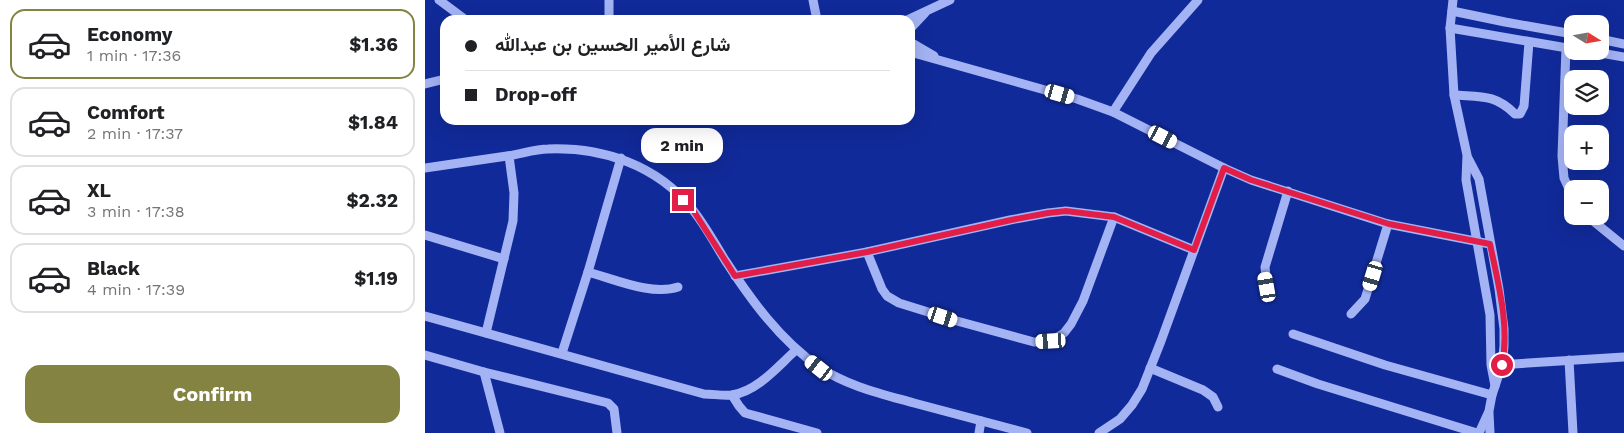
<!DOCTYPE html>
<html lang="en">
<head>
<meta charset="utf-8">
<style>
  :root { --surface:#fff; --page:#f2f2f2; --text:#202124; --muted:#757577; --line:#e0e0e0; --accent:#848342 }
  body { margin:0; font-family:"Work Sans",Vazirmatn,sans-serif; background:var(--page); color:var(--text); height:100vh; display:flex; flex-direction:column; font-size:19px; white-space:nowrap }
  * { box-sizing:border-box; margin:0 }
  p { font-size:16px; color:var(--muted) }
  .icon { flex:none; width:28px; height:28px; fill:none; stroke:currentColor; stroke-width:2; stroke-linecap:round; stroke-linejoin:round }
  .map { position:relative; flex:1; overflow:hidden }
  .side { display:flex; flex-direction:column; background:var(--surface); width:425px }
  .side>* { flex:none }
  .banner { position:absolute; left:15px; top:15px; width:475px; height:110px; border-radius:15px; box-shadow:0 5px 20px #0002; display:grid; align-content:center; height:110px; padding:0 25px; background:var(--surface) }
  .needle { width:32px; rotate:101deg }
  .fabs { position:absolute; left:1139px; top:15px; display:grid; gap:10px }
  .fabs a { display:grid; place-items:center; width:45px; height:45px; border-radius:10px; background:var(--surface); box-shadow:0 5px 20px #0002; font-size:25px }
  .end { position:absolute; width:22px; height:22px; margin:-11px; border:6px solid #e11d48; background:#fff; box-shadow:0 0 0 2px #fff }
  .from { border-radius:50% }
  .bubble { position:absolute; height:35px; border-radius:15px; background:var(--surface); box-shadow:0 5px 20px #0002; font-size:16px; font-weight:700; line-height:35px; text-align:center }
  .car { position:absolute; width:15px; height:30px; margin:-15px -8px; border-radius:6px; box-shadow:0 0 4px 1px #0007; background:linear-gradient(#fff 24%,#345 0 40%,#fff 0 76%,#345 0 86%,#fff 0) }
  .banner b { display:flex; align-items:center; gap:18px; height:48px; font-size:19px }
  .banner b+b { border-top:1px solid var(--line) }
  .banner i { width:12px; height:12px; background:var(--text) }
  ul { padding:9px 0 0; list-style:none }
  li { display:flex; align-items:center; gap:15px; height:70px; margin:0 10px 8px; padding:0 15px; border:2px solid var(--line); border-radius:15px }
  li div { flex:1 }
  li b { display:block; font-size:19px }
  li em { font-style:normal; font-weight:700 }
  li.current { border-color:var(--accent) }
  li>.icon { width:45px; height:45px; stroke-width:1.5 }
  .button { display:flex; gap:10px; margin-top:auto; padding:10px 25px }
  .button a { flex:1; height:58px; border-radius:15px; background:var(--accent); color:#fff; font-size:20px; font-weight:700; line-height:58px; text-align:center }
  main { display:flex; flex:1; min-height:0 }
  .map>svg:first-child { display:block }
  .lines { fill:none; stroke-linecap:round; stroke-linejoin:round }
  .minor { stroke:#a3b3f4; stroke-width:9 }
  .route { stroke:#e11d48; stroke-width:6 }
</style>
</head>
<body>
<main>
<section class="side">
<ul>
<li class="current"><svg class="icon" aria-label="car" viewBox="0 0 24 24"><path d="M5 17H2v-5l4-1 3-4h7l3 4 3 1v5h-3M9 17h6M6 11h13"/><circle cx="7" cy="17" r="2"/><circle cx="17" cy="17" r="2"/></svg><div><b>Economy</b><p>1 min · 17:36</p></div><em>$1.36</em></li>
<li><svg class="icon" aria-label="car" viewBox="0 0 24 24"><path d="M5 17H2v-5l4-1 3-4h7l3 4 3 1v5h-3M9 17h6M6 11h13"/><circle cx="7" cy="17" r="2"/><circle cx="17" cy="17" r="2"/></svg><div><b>Comfort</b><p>2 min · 17:37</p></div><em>$1.84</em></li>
<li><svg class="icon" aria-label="car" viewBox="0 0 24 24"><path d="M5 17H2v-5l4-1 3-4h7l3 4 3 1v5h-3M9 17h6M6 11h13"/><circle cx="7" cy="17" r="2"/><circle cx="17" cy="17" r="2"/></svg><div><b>XL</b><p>3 min · 17:38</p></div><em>$2.32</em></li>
<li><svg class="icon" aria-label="car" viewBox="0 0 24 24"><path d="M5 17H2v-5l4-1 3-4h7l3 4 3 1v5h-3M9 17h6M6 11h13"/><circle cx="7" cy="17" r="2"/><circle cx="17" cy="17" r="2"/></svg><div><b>Black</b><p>4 min · 17:39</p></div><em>$1.19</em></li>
</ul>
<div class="button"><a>Confirm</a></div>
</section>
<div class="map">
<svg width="1199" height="433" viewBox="0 0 1199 433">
  <rect width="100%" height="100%" fill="#112a99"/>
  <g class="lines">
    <g class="minor">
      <polyline points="14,0 41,20"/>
      <polyline points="388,0 392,20"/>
      <polyline points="1028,0 1025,28 1029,95 1042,155 1041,180 1065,315 1066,365 1070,386"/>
      <polyline points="1027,11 1080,22 1148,34"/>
      <polyline points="184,20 184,0"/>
      <polyline points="482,20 525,0"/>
      <polyline points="1025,28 1148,49"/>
      <polyline points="485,29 500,13"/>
      <polyline points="1175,39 1199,44"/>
      <polyline points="485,42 509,56"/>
      <polyline points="1141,48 1137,156 1139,178 1148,198"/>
      <polyline points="1164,51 1199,57"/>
      <polyline points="485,52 652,99 688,112 799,168 826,180 963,224 1065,244"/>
      <polyline points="0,84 20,79"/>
      <path d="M1029 95C1056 97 1070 94 1090 114H1095L1099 106 1104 42"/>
      <polyline points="688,112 726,53 773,0"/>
      <polyline points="1043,158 1054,179 1074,289 1079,329 1079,346 1077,365 1067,395 1064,411 1054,433"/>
      <path d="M0 168C27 164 55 160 82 156 96 154 110 149 123 149 178 147 232 165 267 209 280 225 290 244 300 260 326 300 355 340 394 367 422 386 457 394 489 403 527 413 565 423 602 433"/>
      <polyline points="1162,216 1199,246"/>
      <polyline points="0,235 79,259"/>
      <polyline points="442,252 457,289 462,296 474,303 532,321 609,342 626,341 639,333 646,324 658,301 689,217"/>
      <path d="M163 272C189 279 227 296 253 287"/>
      <polyline points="310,276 442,252 585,220 623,213 641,211 689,217 769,250"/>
      <polyline points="842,287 840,267 863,191"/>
      <polyline points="926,314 940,299 963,224"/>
      <path d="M0 316 279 394C288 394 298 396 307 395 333 391 353 366 371 350"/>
      <polyline points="61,333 88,221 89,193 84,156"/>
      <polyline points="868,334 960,365 1067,395"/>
      <polyline points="137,353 163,272 196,158"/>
      <polyline points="0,355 59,372 183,403 189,409 192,433"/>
      <polyline points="1144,360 1148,433"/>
      <polyline points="1072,365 1199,357"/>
      <polyline points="725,368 778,390 788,397 793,407"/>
      <polyline points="852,369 893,384 1052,433"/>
      <polyline points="59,372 75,433"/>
      <polyline points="307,395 314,406 320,413 392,433"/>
      <polyline points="1064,413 1065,433"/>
      <polyline points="554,433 556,421"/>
      <polyline points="674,433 695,419 707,405 717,389 736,341 799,168"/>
    </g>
  </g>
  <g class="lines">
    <path class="route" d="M258 200 268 210 310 276 442 252 586 220 623 213 641 211 689 217 769 250 799 168 826 180 964 224 1065 244C1073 283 1085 326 1077 365"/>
  </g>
</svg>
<div class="fabs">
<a><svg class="needle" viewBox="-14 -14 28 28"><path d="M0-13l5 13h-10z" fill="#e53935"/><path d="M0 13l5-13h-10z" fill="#757577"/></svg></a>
<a><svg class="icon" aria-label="layers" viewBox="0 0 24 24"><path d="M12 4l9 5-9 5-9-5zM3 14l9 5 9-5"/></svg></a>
<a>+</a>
<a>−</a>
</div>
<i class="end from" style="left:1077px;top:365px"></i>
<i class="end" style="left:258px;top:200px"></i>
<div class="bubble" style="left:216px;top:128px;width:82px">2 min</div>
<i class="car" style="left:635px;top:94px;rotate:106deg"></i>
<i class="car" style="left:738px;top:137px;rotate:117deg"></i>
<i class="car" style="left:948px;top:276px;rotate:197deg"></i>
<i class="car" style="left:842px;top:287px;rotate:350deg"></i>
<i class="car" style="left:518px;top:317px;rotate:108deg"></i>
<i class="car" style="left:626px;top:341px;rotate:267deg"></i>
<i class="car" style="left:394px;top:368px;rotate:308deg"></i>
<div class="banner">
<b><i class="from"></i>شارع الأمير الحسين بن عبدالله</b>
<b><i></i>Drop-off</b>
</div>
</div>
</main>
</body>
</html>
